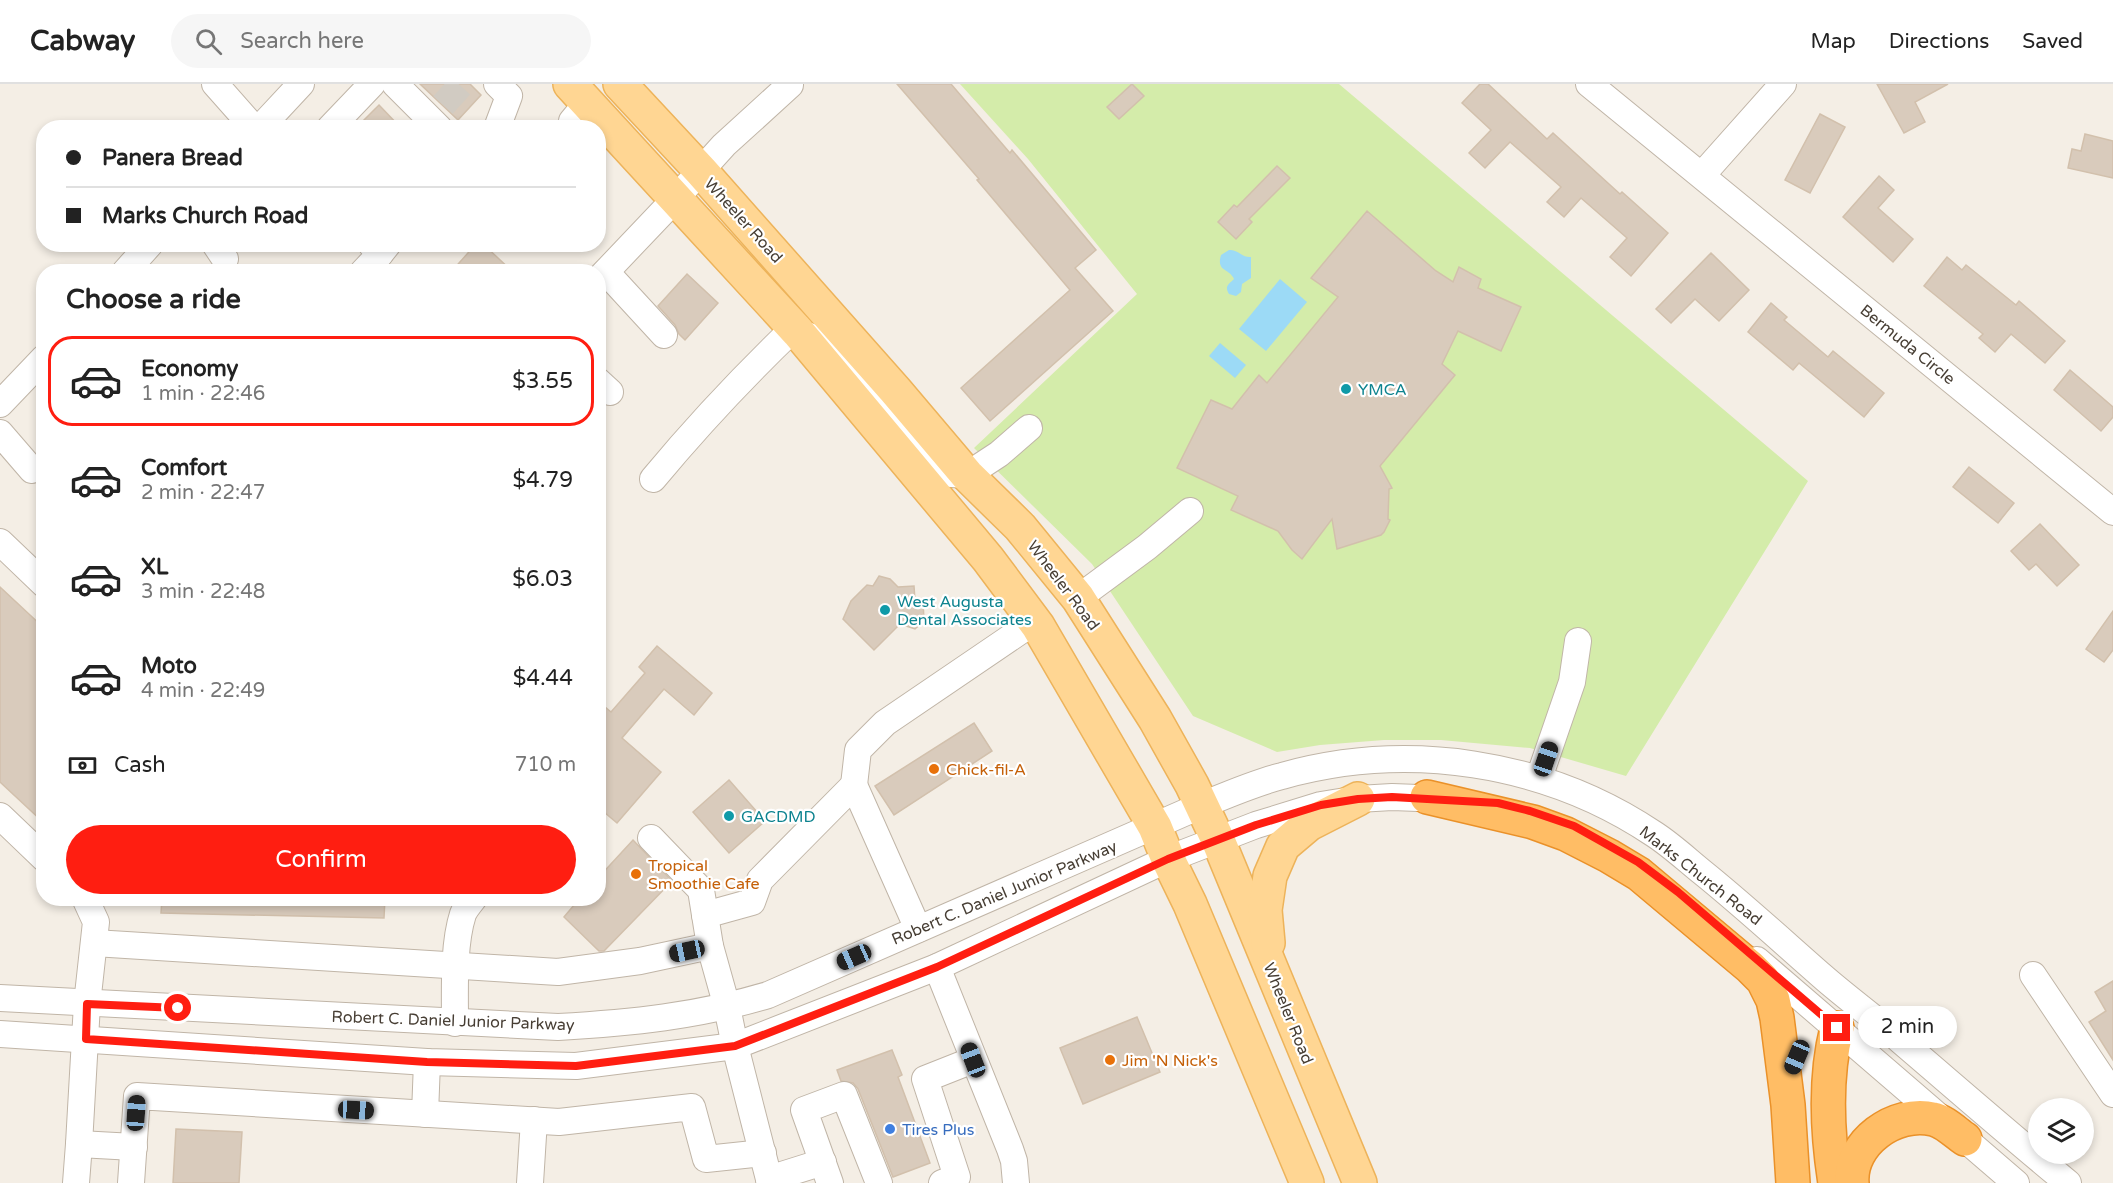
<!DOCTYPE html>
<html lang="en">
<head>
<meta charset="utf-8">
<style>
  :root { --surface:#fff; --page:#f6f6f6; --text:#222; --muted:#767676; --line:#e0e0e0; --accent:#ff1e11 }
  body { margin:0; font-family:"Varela Round",sans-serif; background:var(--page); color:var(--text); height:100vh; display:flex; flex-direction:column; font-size:22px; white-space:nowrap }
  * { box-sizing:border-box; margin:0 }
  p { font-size:20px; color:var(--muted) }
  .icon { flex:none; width:33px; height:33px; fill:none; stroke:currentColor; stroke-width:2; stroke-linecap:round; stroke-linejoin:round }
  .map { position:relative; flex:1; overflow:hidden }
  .details { position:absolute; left:36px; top:180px; width:570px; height:642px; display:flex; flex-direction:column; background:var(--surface); border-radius:24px; box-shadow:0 3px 9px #0003 }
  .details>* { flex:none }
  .hud { position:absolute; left:36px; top:36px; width:570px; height:132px; border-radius:24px; box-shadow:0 3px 9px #0003; display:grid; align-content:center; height:132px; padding:0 30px; background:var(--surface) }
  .controls { position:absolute; left:2028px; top:1014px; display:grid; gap:12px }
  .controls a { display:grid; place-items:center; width:66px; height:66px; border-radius:50%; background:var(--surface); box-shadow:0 3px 9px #0003; font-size:30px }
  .end { position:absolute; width:27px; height:27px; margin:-14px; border:8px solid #ff1e11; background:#fff; box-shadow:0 0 0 3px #fff }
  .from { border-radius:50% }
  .bubble { position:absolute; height:42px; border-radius:21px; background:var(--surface); box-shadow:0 3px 9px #0003; font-size:20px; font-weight:600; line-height:42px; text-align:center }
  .car { position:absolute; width:18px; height:36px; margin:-18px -9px; border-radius:8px; box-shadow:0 0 4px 2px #0007; background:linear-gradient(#222 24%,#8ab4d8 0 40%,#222 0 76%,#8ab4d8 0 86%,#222 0) }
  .hud b { display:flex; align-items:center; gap:21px; height:57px; font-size:22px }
  .hud b+b { border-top:2px solid var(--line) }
  .hud i { width:15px; height:15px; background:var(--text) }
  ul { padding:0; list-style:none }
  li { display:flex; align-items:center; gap:18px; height:90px; margin:0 12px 9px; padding:0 18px; border:3px solid transparent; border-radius:24px }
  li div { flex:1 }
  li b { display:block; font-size:22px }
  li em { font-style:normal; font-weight:600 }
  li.current { border-color:var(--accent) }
  li>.icon { width:54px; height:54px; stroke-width:1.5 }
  h2 { padding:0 30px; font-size:27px; line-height:72px }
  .pay { display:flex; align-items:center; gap:15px; height:66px; padding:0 30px; font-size:22px }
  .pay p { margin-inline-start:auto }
  .cta { display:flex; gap:12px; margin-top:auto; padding:12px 30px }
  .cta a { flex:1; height:69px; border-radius:36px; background:var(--accent); color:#fff; font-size:24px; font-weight:600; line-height:69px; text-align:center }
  header { display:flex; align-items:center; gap:36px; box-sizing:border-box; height:84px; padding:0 30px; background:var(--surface); border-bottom:2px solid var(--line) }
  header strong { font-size:28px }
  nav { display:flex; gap:33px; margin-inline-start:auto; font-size:21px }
  .search { width:420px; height:54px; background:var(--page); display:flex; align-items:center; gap:15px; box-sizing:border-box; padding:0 21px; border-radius:33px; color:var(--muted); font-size:22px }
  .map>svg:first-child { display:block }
  .green { fill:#d4ecaa }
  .water { fill:#9cdaf6 }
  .building { fill:#d9cbbc; stroke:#d2c0ac; stroke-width:1.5 }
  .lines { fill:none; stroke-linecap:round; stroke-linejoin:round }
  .minor-tunnel { stroke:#d1cbc2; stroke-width:26; stroke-dasharray:26 13; stroke-linecap:butt }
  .minor-casing { stroke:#c0b5a7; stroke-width:28 }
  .major-casing { stroke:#edb35a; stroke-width:36 }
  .highway-casing { stroke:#ea9129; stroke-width:36 }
  .minor { stroke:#fff; stroke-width:26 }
  .major { stroke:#ffd693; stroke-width:33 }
  .highway { stroke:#ffbd65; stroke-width:33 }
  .route { stroke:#ff1e11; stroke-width:8 }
  .culture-dot { fill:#0f9aa8; stroke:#fff; stroke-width:2 }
  .food-dot { fill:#e8710a; stroke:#fff; stroke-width:2 }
  .shop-dot { fill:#3f7fe0; stroke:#fff; stroke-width:2 }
  .labels { text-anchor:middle; stroke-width:4.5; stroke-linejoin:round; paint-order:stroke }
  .street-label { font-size:16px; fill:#473e34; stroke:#fff }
  .culture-label { font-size:16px; fill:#0d838f; stroke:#fff; text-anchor:start }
  .food-label { font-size:16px; fill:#c56008; stroke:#fff; text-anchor:start }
  .shop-label { font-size:16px; fill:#366cbe; stroke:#fff; text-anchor:start }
</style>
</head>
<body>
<header>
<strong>Cabway</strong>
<div class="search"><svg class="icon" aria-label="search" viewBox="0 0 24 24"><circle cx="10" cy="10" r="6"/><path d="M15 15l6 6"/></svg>Search here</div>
<nav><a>Map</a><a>Directions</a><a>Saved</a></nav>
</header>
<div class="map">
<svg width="2113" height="1099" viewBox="0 0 2113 1099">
  <rect width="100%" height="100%" fill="#f4eee5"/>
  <polygon class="green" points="960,0 1339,0 1808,397 1626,692 1530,664 1441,656 1384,656 1320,661 1277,668 1193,632 1092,480 974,364 1137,210 1028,75"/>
  <g class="water">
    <path d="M1229 166C1238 165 1242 174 1251 173V194L1242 200 1241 208 1236 212 1229 210C1224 202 1229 200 1234 195 1229 184 1216 188 1221 171Z"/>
    <polygon points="1280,195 1307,218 1266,267 1239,245"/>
    <polygon points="1220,259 1246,281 1235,294 1209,272"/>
  </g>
  <g class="building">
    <polygon points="420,0 470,0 481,11 458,36"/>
    <polygon points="897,0 951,0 1010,69 1012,66 1096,166 1075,184 1113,227 990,337 961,304 1070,206 977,96 979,95"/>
    <polygon points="1132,0 1144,12 1119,35 1107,23"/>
    <polygon points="1480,0 1488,0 1547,55 1553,49 1620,110 1622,108 1668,149 1631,192 1610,173 1627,154 1581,114 1564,133 1547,118 1561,103 1510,58 1485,84 1469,69 1491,46 1462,19"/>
    <polygon points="1877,0 1948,0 1915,18 1925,38 1904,49"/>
    <polygon points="379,21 401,44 356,44"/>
    <polygon points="1820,30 1845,43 1810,109 1785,96"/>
    <polygon points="2085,50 2113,57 2113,94 2068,84 2072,65 2081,67"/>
    <polygon points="1277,82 1290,94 1249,135 1252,138 1236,155 1218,138 1234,121 1237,123"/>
    <polygon points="1879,92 1894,106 1878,124 1913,155 1893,178 1843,133"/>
    <polygon points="1367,127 1436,187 1453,198 1459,183 1481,195 1478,204 1521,223 1501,267 1458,247 1442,280 1455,291 1380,382 1392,404 1389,405 1388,435 1390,436 1384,448 1381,451 1337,465 1332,435 1302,475 1292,466 1278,447 1231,426 1238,412 1177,384 1211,316 1232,325 1259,291 1267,299 1338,213 1311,194"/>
    <polygon points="476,160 483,160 513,188 451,188"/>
    <polygon points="1711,169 1749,206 1719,237 1695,215 1671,239 1656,225"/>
    <polygon points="1947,173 1962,186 1966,181 2016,221 2019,217 2065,257 2045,279 2011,250 1995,268 1979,254 1983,250 1924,202"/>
    <polygon points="687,190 718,219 685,256 679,250 675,241 658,222"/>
    <polygon points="1771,219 1787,233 1784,236 1828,273 1833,267 1884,309 1864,333 1799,279 1793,286 1748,248"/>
    <polygon points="2070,286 2113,323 2113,333 2101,347 2054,306"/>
    <polygon points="1969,383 2014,419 1998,439 1953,403"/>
    <polygon points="2040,440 2079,481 2057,502 2036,480 2029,486 2011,467"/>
    <polygon points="879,492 890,495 898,503 914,502 915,517 923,516 924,537 915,545 900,540 874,566 843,535 851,517 867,501 873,502"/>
    <polygon points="0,503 44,544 44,739 0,698"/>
    <polygon points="2113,527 2113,566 2104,578 2086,565"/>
    <polygon points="657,562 712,609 694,631 664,605 622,654 661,688 617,739 598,723 598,617 611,628 645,589 639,583"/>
    <polygon points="974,639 992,667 894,731 875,702"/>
    <polygon points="729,696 765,737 729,769 693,728"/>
    <polygon points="633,756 672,797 604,867 599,867 564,833 580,814 598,814 598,794"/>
    <polygon points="162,814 385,814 384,834 161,829"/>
    <polygon points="2113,897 2113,976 2089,938 2106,927 2095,908"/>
    <polygon points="1137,933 1160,988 1083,1020 1060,964"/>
    <polygon points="892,966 902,991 898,993 930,1079 893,1093 858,1005 853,999 841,997 837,986"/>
    <polygon points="176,1045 242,1048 239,1099 173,1099"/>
  </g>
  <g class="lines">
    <polyline class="minor-tunnel" points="443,21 462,0"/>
    <defs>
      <g id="minor">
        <polyline points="215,0 254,44"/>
        <polyline points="395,0 439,44"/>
        <polyline points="1589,0 2113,428"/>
        <polyline points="572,37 587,19"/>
        <polyline points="260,44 301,0"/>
        <polyline points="330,44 372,0"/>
        <polyline points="497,44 509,12 497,0"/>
        <polyline points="1702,91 1783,0"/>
        <polyline points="215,160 225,175"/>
        <polyline points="371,160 380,170 388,160"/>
        <polyline points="125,188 150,160"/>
        <polyline points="363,188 380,170"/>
        <polyline points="606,188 664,251"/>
        <polyline points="598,196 676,114 724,61 790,1"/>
        <polyline points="798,248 831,260 937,389 967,391 999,370 1029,344"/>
        <polyline points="598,297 610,308"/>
        <polyline points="0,320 44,274"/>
        <polyline points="0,349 32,386"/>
        <path d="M653 395C697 342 744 292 794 244"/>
        <polyline points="0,458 44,500"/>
        <polyline points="1078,514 1147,463 1190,427"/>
        <polyline points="1539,694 1572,598 1578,557"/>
        <polyline points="854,701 858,666 885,639 1035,537"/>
        <polyline points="0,732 44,774"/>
        <polyline points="651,754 701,806 710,862 727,923 735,962 770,1099"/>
        <polyline points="705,831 752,818 760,796 854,701 918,845"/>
        <polyline points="94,859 558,888 640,877 710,862"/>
        <polyline points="1757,876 2016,1099"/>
        <polyline points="937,883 1010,1065 1014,1077 1016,1099"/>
        <polyline points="2033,891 2113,1010"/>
        <path d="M0 914 558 943C631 939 698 932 768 911L1200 722C1227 711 1254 699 1282 692 1407 657 1545 677 1654 750 1671 761 1686 775 1702 788 1743 821 1782 857 1822 892 1847 914 1875 934 1901 957 1956 1004 2011 1052 2068 1099"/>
        <path d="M455 939C455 906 453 861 463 830 465 825 470 819 474 814"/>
        <polyline points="0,950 427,978 576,982 735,962 937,883 1168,775 1256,741 1321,721 1358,715 1392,713 1445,715"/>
        <polyline points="425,1030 427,978"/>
        <polyline points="79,1060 87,920 96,838 85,814"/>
        <polyline points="769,1095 823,1078"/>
        <polyline points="76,1099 79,1060 134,1063"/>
        <polyline points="131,1099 137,1012 559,1038 692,1023 706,1075 763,1069"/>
        <polyline points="530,1099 534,1036"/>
        <polyline points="830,1099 804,1026 844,1011 879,1099"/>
        <polyline points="942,1099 957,1093 925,995 973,976"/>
      </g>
      <g id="major">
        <polyline points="570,0 798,248 988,475 1038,542 1155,743 1168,775 1190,820 1307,1099"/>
        <polyline points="620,0 701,87 895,306 967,391 1020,443 1078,514 1155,635 1192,701 1218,756 1360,1099"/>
        <polyline points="1268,859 1265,826 1270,792 1283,762 1309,740 1358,715"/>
      </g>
      <g id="highway">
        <polyline points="1427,713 1533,738 1566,750 1609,772 1639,790 1750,883 1763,896 1773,916 1777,934 1788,1021 1793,1099"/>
        <path d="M1835 1099C1827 1048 1824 995 1837 944"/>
        <path d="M1852 1099C1849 1059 1895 1026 1933 1035 1944 1037 1956 1049 1965 1055"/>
      </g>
    </defs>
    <use href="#minor" class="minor-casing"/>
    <use href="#major" class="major-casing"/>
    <use href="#highway" class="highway-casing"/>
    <use href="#minor" class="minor"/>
    <use href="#major" class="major"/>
    <use href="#highway" class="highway"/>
  </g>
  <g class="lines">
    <polyline class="route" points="178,924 87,920 86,955 427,978 576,982 735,962 937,883 1168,775 1256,741 1321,721 1358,715 1392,713 1498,719 1530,727 1574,742 1638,778 1678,808 1837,944"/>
  </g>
  <g class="culture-dot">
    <circle cx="1346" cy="305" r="6"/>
    <circle cx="885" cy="526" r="6"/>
    <circle cx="729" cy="732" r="6"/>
  </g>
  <g class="food-dot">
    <circle cx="934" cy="685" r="6"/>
    <circle cx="636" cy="790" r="6"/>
    <circle cx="1110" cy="976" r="6"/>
  </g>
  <circle class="shop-dot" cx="890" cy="1045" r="6"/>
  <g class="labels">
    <g class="street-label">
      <text transform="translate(744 136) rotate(48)" y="6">Wheeler Road</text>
      <text transform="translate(1908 260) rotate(39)" y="6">Bermuda Circle</text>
      <text transform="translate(1064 501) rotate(53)" y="6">Wheeler Road</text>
      <text transform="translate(1701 791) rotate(38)" y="6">Marks Church Road</text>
      <text transform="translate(1004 808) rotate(-23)" y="6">Robert C. Daniel Junior Parkway</text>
      <text transform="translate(1289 929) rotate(68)" y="6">Wheeler Road</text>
      <text transform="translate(453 936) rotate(2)" y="6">Robert C. Daniel Junior Parkway</text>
    </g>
    <g class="culture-label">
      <text x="1358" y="311">YMCA</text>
      <text x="897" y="523">West Augusta<tspan x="897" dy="18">Dental Associates</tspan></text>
      <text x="741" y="738">GACDMD</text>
    </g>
    <g class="food-label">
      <text x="946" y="691">Chick-fil-A</text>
      <text x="648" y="787">Tropical<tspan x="648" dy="18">Smoothie Cafe</tspan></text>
      <text x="1122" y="982">Jim 'N Nick's</text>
    </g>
    <g class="shop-label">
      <text x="902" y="1051">Tires Plus</text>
    </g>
  </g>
</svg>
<div class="controls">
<a><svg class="icon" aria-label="layers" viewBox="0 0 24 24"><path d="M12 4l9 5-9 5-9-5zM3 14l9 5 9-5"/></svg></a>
</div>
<i class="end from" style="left:178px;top:924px"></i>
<i class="end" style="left:1837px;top:944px"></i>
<div class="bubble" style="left:1858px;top:922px;width:99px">2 min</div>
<i class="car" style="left:1546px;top:675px;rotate:19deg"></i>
<i class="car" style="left:687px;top:867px;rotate:258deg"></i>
<i class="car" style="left:854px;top:873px;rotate:246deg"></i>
<i class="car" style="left:1797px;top:973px;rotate:203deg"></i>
<i class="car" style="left:973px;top:976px;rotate:339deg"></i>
<i class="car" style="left:356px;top:1026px;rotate:93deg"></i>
<i class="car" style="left:136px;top:1029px;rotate:4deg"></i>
<div class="hud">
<b><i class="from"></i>Panera Bread</b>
<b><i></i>Marks Church Road</b>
</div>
<section class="details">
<h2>Choose a ride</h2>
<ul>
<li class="current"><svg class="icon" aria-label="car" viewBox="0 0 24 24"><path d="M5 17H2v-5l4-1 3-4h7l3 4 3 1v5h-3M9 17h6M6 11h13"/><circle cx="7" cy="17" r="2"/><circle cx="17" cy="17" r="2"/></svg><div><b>Economy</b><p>1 min · 22:46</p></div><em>$3.55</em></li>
<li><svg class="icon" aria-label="car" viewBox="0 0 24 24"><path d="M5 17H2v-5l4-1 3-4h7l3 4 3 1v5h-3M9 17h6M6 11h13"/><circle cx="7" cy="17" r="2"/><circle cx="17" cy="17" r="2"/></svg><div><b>Comfort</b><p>2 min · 22:47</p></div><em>$4.79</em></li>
<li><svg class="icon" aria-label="car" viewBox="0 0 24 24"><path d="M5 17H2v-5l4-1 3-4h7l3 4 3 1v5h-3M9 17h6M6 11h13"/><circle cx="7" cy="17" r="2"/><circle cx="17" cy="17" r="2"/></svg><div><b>XL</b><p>3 min · 22:48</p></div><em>$6.03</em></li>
<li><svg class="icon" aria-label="car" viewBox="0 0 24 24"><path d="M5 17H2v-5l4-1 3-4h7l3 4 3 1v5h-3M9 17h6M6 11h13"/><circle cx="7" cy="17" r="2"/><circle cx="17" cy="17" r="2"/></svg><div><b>Moto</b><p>4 min · 22:49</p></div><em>$4.44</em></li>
</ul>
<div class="pay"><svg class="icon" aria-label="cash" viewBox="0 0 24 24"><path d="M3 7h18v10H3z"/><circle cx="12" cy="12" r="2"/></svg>Cash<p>710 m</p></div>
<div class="cta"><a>Confirm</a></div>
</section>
</div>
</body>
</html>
